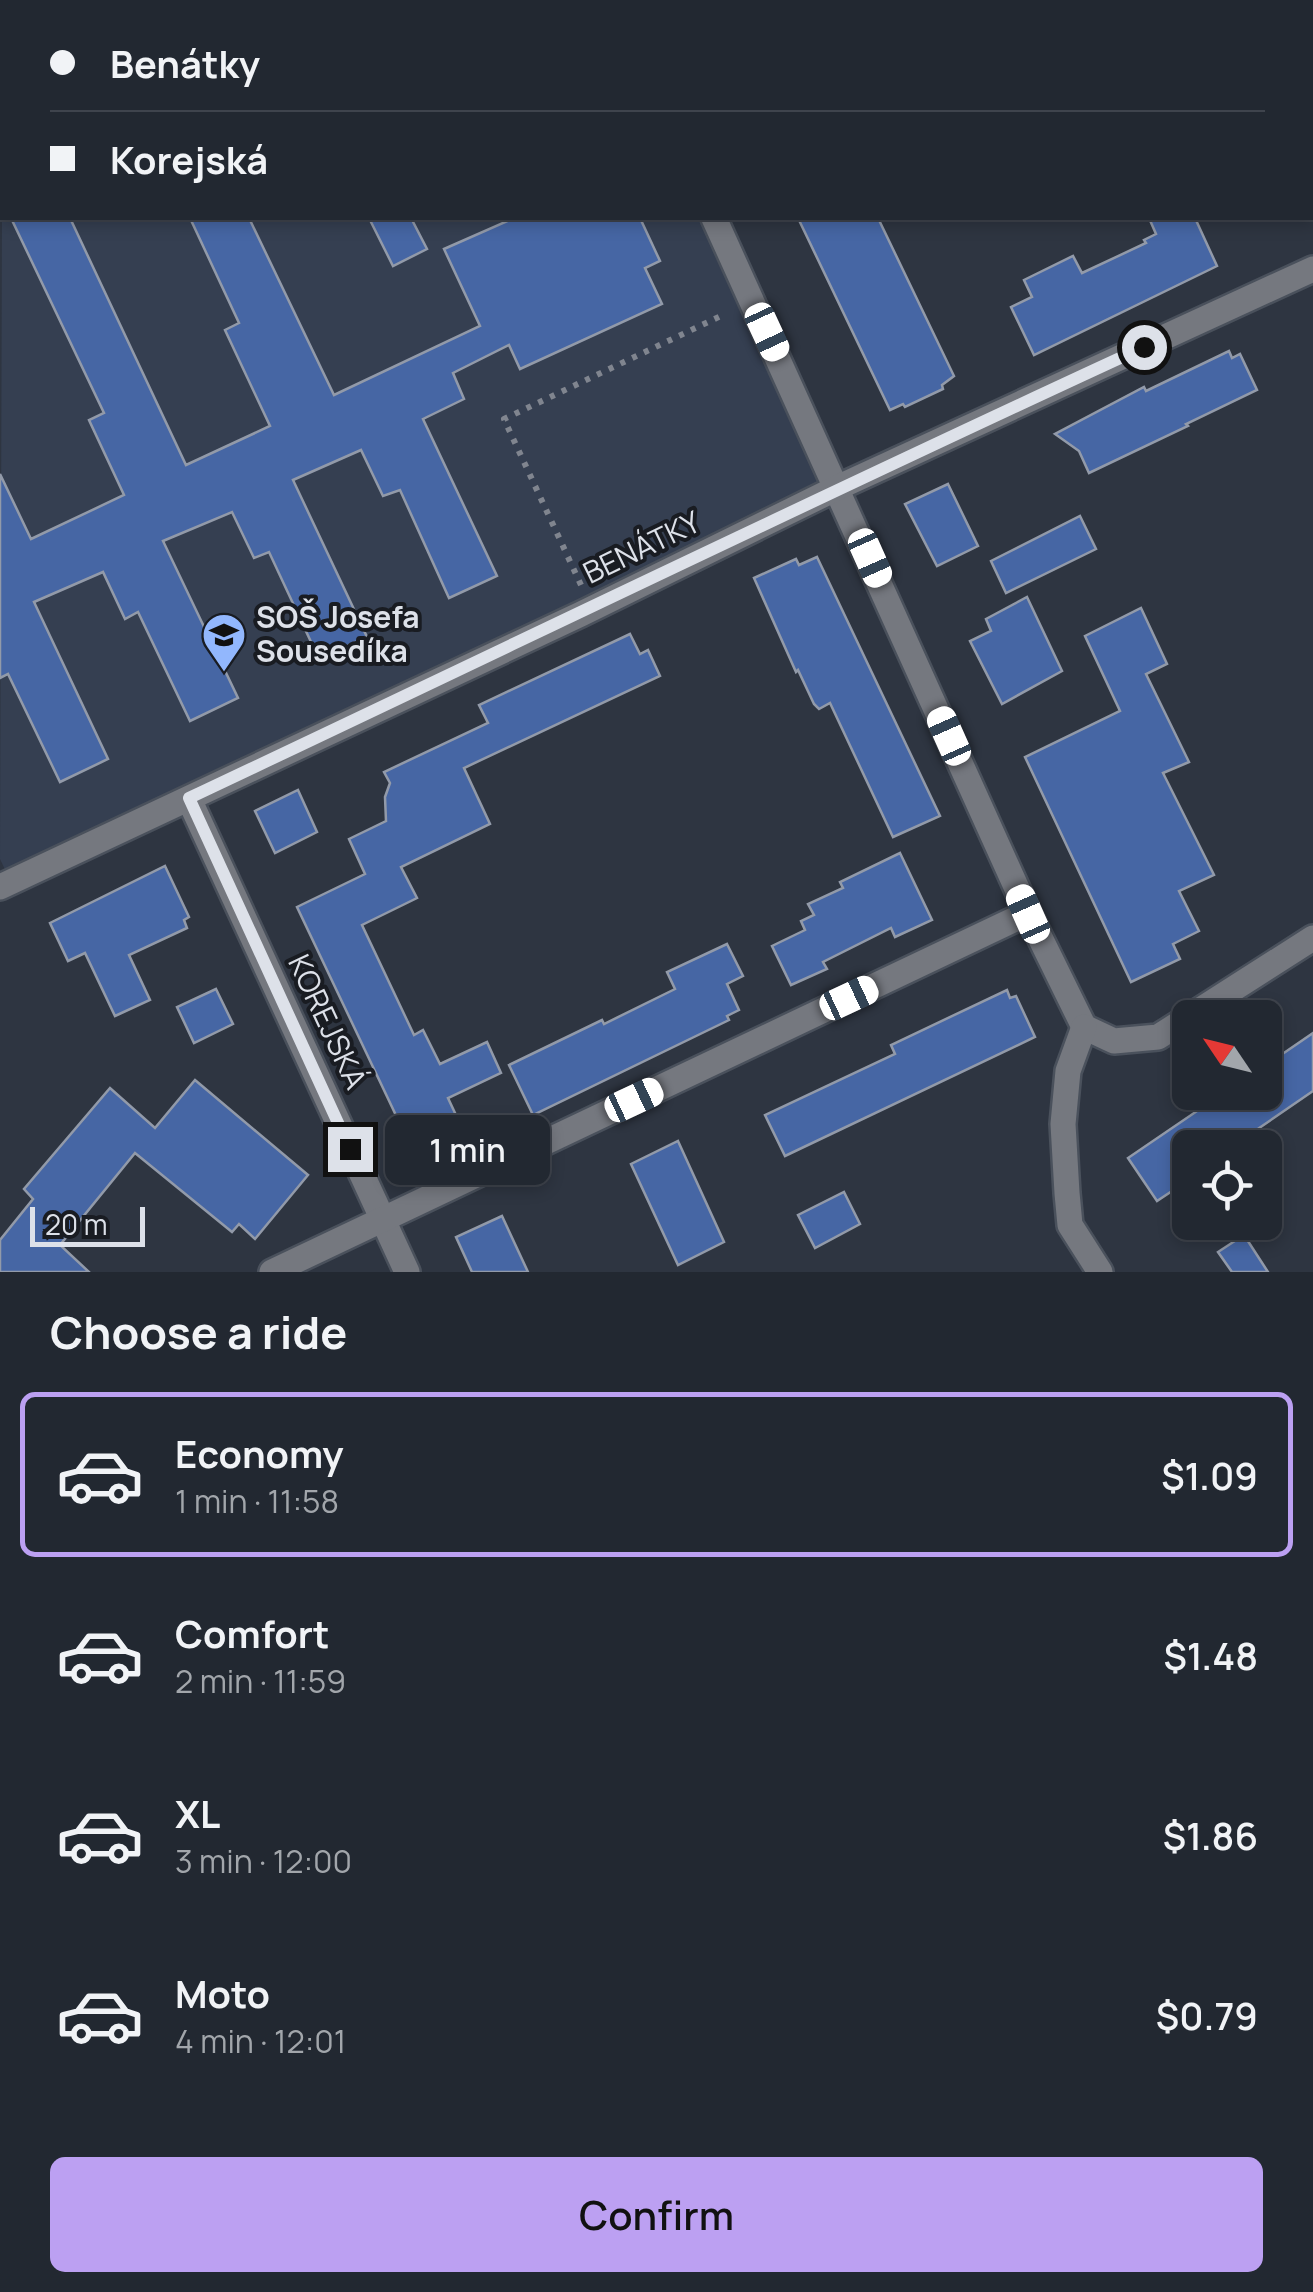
<!DOCTYPE html>
<html lang="en">
<head>
<meta charset="utf-8">
<style>
  :root { --surface:#222831; --page:#2a3039; --text:#f1f3f6; --muted:#a2a6ab; --line:#3f444d; --accent:#bca0f2 }
  body { margin:0; font-family:Manrope,sans-serif; background:var(--page); color:var(--text); height:100vh; display:flex; flex-direction:column; font-size:38px; white-space:nowrap }
  * { box-sizing:border-box; margin:0 }
  p { font-size:32px; color:var(--muted) }
  .icon { flex:none; width:55px; height:55px; fill:none; stroke:currentColor; stroke-width:2; stroke-linecap:round; stroke-linejoin:round }
  .map { position:relative; height:1272px; overflow:hidden }
  .drawer { display:flex; flex-direction:column; background:var(--surface); flex:1 }
  .drawer>* { flex:none }
  .guide { position:absolute; left:0px; top:0px; width:1315px; height:220px; box-shadow:0 5px 15px #0003,0 0 0 2px var(--line); display:grid; align-content:center; height:220px; padding:0 50px; background:var(--surface) }
  .needle { width:65px; rotate:305deg }
  .buttons { position:absolute; left:1172px; top:1000px; display:grid; gap:20px }
  .buttons a { display:grid; place-items:center; width:110px; height:110px; border-radius:15px; background:var(--surface); box-shadow:0 5px 15px #0003,0 0 0 2px var(--line); font-size:50px }
  .scale { position:absolute; left:30px; bottom:25px; width:115px; box-sizing:border-box; padding-left:10px; border:5px solid #dde1e9; border-top:0; font-size:28px; line-height:35px; white-space:nowrap; color:#dde1e9; -webkit-text-stroke:8px #191c22; paint-order:stroke }
  .end { position:absolute; width:45px; height:45px; margin:-22px; border:12px solid #dde1e9; background:#111; box-shadow:0 0 0 5px #111 }
  .from { border-radius:50% }
  .bubble { position:absolute; height:70px; border-radius:15px; background:var(--surface); box-shadow:0 5px 15px #0003,0 0 0 2px var(--line); font-size:32px; font-weight:600; line-height:70px; text-align:center }
  .car { position:absolute; width:30px; height:60px; margin:-30px -15px; border-radius:12px; box-shadow:0 0 8px 2px #0007; background:linear-gradient(#fff 24%,#345 0 40%,#fff 0 76%,#345 0 86%,#fff 0) }
  .guide b { display:flex; align-items:center; gap:35px; height:95px; font-size:38px }
  .guide b+b { border-top:2px solid var(--line) }
  .guide i { width:25px; height:25px; background:var(--text) }
  ul { padding:0; list-style:none }
  li { display:flex; align-items:center; gap:30px; height:165px; margin:0 20px 15px; padding:0 30px; border:5px solid transparent; border-radius:15px }
  li div { flex:1 }
  li b { display:block; font-size:38px }
  li em { font-style:normal; font-weight:600 }
  li.on { border-color:var(--accent) }
  li>.icon { width:90px; height:90px; stroke-width:1.5 }
  h2 { padding:0 50px; font-size:45px; line-height:120px }
  .primary-button { display:flex; gap:20px; margin-top:auto; padding:20px 50px }
  .primary-button a { flex:1; height:115px; border-radius:15px; background:var(--accent); color:#111; font-size:40px; font-weight:600; line-height:115px; text-align:center }
  .map>svg:first-child { display:block }
  .built { fill:#353f51 }
  .building { fill:#4666a4; stroke:#929aa9; stroke-width:2.5 }
  .lines { fill:none; stroke-linecap:round; stroke-linejoin:round }
  .minor-casing { stroke:#4a515c; stroke-width:30 }
  .path { stroke:#80858f; stroke-width:6; stroke-dasharray:5 8; stroke-linecap:butt }
  .minor { stroke:#75787f; stroke-width:25 }
  .route { stroke:#dde1e9; stroke-width:12 }
  .labels { text-anchor:middle; stroke-width:8; stroke-linejoin:round; paint-order:stroke }
  .street-label { font-size:30px; fill:#dde1e9; stroke:#191c22 }
  .poi-label { font-size:30px; font-weight:bold; fill:#dde1e9; stroke:#191c22; text-anchor:start }
</style>
</head>
<body>
<div class="map">
<svg width="1313" height="1272" viewBox="0 0 1313 1272">
  <rect width="100%" height="100%" fill="#2e3541"/>
  <polygon class="built" points="2,207 2,218 714,218 839,487 11,882 0,859"/>
  <g class="building">
    <polygon points="11,218 70,218 186,465 270,426 225,330 239,323 190,218 249,218 334,395 480,326 444,249 514,218 640,218 660,261 645,268 662,304 520,369 509,345 453,373 464,399 423,419 497,576 449,598 400,490 383,496 361,450 293,480 367,637 319,659 269,552 254,558 232,512 163,541 238,698 190,721 138,612 125,619 103,572 34,602 108,759 60,782 8,674 0,678 0,474 31,539 124,495 89,420 104,413"/>
    <polygon points="369,218 411,218 427,249 393,266"/>
    <polygon points="798,218 878,218 954,376 942,385 943,389 905,407 903,404 890,410"/>
    <polygon points="1149,218 1195,218 1217,266 1034,355 1011,307 1032,297 1024,280 1073,256 1082,273 1146,243 1144,240 1156,234"/>
    <polygon points="1229,351 1232,358 1240,354 1257,390 1186,424 1188,426 1089,473 1079,451 1055,434 1144,387 1146,391"/>
    <polygon points="948,484 978,546 937,566 905,504"/>
    <polygon points="1080,516 1096,549 1006,593 991,561"/>
    <polygon points="817,557 940,816 893,837 830,703 819,709 814,704 798,670 796,672 754,578 796,559 799,565"/>
    <polygon points="1027,597 1062,671 1002,704 970,641 991,631 986,619"/>
    <polygon points="1141,608 1167,664 1146,674 1189,762 1163,773 1214,875 1179,891 1199,931 1173,944 1180,959 1131,982 1025,757 1120,711 1085,636"/>
    <polygon points="630,634 640,654 648,650 660,676 464,768 490,824 401,867 417,898 362,925 414,1035 423,1030 440,1064 487,1042 501,1073 448,1098 462,1128 454,1132 461,1149 421,1168 297,907 365,874 349,839 386,821 385,797 390,783 384,772 488,723 479,705"/>
    <polygon points="298,790 317,832 275,853 255,811"/>
    <polygon points="900,853 932,920 895,937 891,928 823,962 827,969 791,985 772,946 805,930 801,921 814,915 808,904 843,888 840,882"/>
    <polygon points="165,866 189,917 184,920 187,928 129,955 150,1000 115,1016 85,953 68,961 50,923"/>
    <polygon points="727,944 743,976 727,984 739,1010 727,1016 729,1020 533,1115 509,1065 602,1020 604,1024 675,989 667,972"/>
    <polygon points="216,989 233,1024 194,1043 177,1007"/>
    <polygon points="1007,990 1010,998 1016,996 1035,1037 785,1156 765,1115 895,1054 891,1045"/>
    <polygon points="1313,1033 1313,1091 1230,1148 1190,1148 1190,1179 1157,1201 1128,1158 1225,1092 1265,1092 1265,1066"/>
    <polygon points="195,1080 308,1175 255,1239 239,1224 232,1232 135,1153 60,1245 89,1272 0,1272 0,1240 33,1199 24,1189 110,1088 155,1128"/>
    <polygon points="678,1141 724,1242 678,1265 631,1164"/>
    <polygon points="844,1192 860,1224 815,1248 798,1215"/>
    <polygon points="502,1216 528,1272 472,1272 456,1237"/>
    <polygon points="1244,1235 1268,1272 1232,1272 1218,1252"/>
  </g>
  <g class="lines">
    <defs>
      <g id="minor">
        <polyline points="613,0 614,2"/>
        <polyline points="761,2 767,0"/>
        <polyline points="714,218 1028,913 1084,1027"/>
        <polyline points="189,799 407,1272"/>
        <polyline points="0,887 581,614 839,487 1313,269"/>
        <polyline points="1084,1027 1114,1041 1158,1037 1313,938"/>
        <polyline points="1084,1027 1068,1071 1063,1124 1067,1193 1070,1225 1100,1272"/>
        <polyline points="272,1272 1028,913"/>
      </g>
    </defs>
    <use href="#minor" class="minor-casing"/>
    <g class="path">
      <polyline points="1288,0 1290,2"/>
      <polyline points="704,2 709,0"/>
      <polyline points="1312,49 1313,50"/>
      <polyline points="581,585 504,419 725,314"/>
    </g>
    <use href="#minor" class="minor"/>
  </g>
  <g class="lines">
    <path class="route" d="M350 1149 189 798C507 648 824 494 1144 347"/>
  </g>
  <defs>
    <symbol id="school-pin" viewBox="-11 -11 22 30"><path d="M0 17L-7.5 6A9.5 9.5 0 1 1 7.5 6Z" fill="#92b7fd" stroke="#191c22"/><path d="M0-5L7-2L0 1L-7-2ZM-4 1L0 2.5L4 1V4Q0 6-4 4Z" fill="#111"/></symbol>
  </defs>
  <g fill-rule="evenodd">
    <use href="#school-pin" x="199" y="610" width="50" height="68"/>
  </g>
  <g class="labels">
    <g class="street-label">
      <text transform="translate(642 548) rotate(-26)" y="10">BENÁTKY</text>
      <text transform="translate(327 1022) rotate(65)" y="10">KOREJSKÁ</text>
    </g>
    <g class="poi-label">
      <text x="256" y="628">SOŠ Josefa<tspan x="256" dy="34">Sousedíka</tspan></text>
    </g>
  </g>
</svg>
<div class="buttons">
<a><svg class="needle" viewBox="-14 -14 28 28"><path d="M0-13l5 13h-10z" fill="#e53935"/><path d="M0 13l5-13h-10z" fill="#a2a6ab"/></svg></a>
<a><svg class="icon" aria-label="locate" viewBox="0 0 24 24"><circle cx="12" cy="12" r="6"/><path d="M12 2v4M12 18v4M2 12h4M18 12h4"/></svg></a>
</div>
<div class="scale">20 m</div>
<i class="end from" style="left:1144px;top:347px"></i>
<i class="end" style="left:350px;top:1149px"></i>
<div class="bubble" style="left:385px;top:1115px;width:165px">1 min</div>
<i class="car" style="left:767px;top:332px;rotate:155deg"></i>
<i class="car" style="left:870px;top:558px;rotate:156deg"></i>
<i class="car" style="left:949px;top:736px;rotate:336deg"></i>
<i class="car" style="left:1028px;top:914px;rotate:336deg"></i>
<i class="car" style="left:849px;top:998px;rotate:65deg"></i>
<i class="car" style="left:634px;top:1100px;rotate:65deg"></i>
<div class="guide">
<b><i class="from"></i>Benátky</b>
<b><i></i>Korejská</b>
</div>
</div>
<section class="drawer">
<h2>Choose a ride</h2>
<ul>
<li class="on"><svg class="icon" aria-label="car" viewBox="0 0 24 24"><path d="M5 17H2v-5l4-1 3-4h7l3 4 3 1v5h-3M9 17h6M6 11h13"/><circle cx="7" cy="17" r="2"/><circle cx="17" cy="17" r="2"/></svg><div><b>Economy</b><p>1 min · 11:58</p></div><em>$1.09</em></li>
<li><svg class="icon" aria-label="car" viewBox="0 0 24 24"><path d="M5 17H2v-5l4-1 3-4h7l3 4 3 1v5h-3M9 17h6M6 11h13"/><circle cx="7" cy="17" r="2"/><circle cx="17" cy="17" r="2"/></svg><div><b>Comfort</b><p>2 min · 11:59</p></div><em>$1.48</em></li>
<li><svg class="icon" aria-label="car" viewBox="0 0 24 24"><path d="M5 17H2v-5l4-1 3-4h7l3 4 3 1v5h-3M9 17h6M6 11h13"/><circle cx="7" cy="17" r="2"/><circle cx="17" cy="17" r="2"/></svg><div><b>XL</b><p>3 min · 12:00</p></div><em>$1.86</em></li>
<li><svg class="icon" aria-label="car" viewBox="0 0 24 24"><path d="M5 17H2v-5l4-1 3-4h7l3 4 3 1v5h-3M9 17h6M6 11h13"/><circle cx="7" cy="17" r="2"/><circle cx="17" cy="17" r="2"/></svg><div><b>Moto</b><p>4 min · 12:01</p></div><em>$0.79</em></li>
</ul>
<div class="primary-button"><a>Confirm</a></div>
</section>
</body>
</html>
